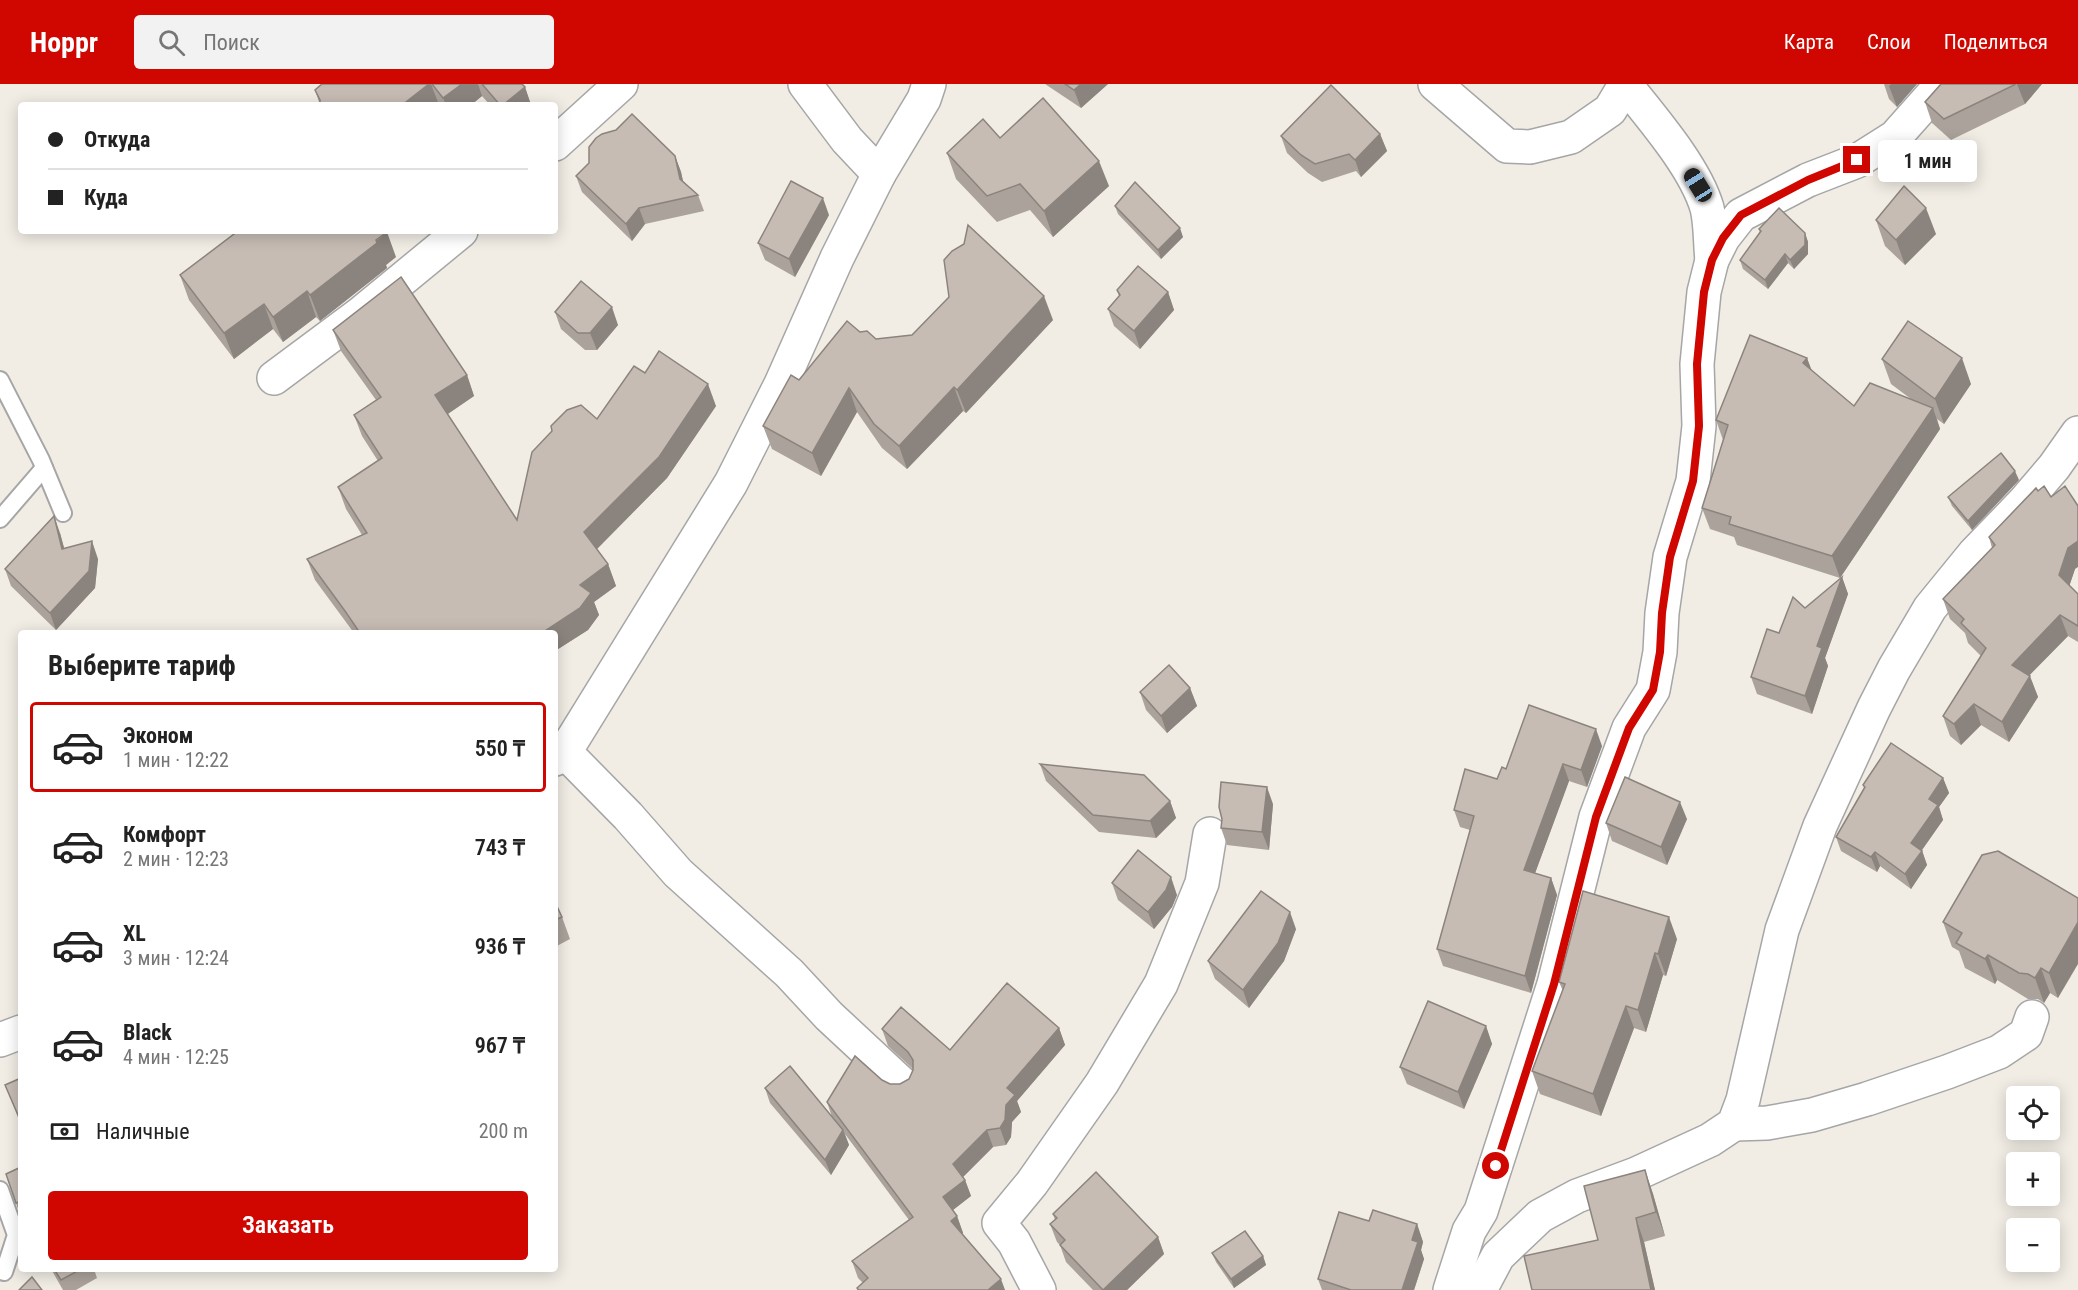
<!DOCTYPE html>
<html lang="ru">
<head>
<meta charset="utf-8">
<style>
  :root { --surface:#fff; --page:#f2f2f2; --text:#222; --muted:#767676; --line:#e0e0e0; --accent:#cf0700 }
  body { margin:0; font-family:"Roboto Condensed",sans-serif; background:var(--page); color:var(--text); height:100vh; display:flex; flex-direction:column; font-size:22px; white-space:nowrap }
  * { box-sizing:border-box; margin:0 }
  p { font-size:20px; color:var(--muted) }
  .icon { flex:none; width:33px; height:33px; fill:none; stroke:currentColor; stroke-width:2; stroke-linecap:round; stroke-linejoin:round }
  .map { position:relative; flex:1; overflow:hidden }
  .drawer { position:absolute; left:18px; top:546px; width:540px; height:642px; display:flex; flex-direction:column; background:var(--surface); border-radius:6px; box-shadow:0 3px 15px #0003 }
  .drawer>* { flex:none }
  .banner { position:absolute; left:18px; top:18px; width:540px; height:132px; border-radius:6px; box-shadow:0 3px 15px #0003; display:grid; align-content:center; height:132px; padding:0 30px; background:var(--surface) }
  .buttons { position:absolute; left:2006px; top:1002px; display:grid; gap:12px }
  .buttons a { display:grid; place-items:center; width:54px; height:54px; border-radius:6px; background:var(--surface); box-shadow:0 3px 15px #0003; font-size:30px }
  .end { position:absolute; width:27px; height:27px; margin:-14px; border:8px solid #cf0700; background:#fff; box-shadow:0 0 0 3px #fff }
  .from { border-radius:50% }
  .bubble { position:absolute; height:42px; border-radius:6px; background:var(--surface); box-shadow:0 3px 15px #0003; font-size:20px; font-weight:600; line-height:42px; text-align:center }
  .car { position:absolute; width:18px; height:36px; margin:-18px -9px; border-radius:8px; box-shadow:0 0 4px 2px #0007; background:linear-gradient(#222 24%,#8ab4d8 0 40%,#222 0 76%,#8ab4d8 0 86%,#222 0) }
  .banner b { display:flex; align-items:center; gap:21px; height:57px; font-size:22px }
  .banner b+b { border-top:2px solid var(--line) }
  .banner i { width:15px; height:15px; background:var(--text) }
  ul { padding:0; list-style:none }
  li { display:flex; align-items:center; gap:18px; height:90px; margin:0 12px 9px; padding:0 18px; border:3px solid transparent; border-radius:6px }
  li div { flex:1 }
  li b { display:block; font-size:22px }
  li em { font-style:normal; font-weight:600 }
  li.on { border-color:var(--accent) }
  li>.icon { width:54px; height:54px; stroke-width:1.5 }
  h2 { padding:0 30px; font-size:27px; line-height:72px }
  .pay { display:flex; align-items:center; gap:15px; height:66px; padding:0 30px; font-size:22px }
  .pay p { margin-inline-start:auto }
  .cta { display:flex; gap:12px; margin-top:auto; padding:12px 30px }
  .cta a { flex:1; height:69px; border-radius:6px; background:var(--accent); color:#fff; font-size:24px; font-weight:600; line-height:69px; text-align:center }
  header { display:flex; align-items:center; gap:36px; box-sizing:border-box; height:84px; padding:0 30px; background:var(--accent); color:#fff }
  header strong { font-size:28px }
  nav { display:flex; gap:33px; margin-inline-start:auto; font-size:21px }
  .search { width:420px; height:54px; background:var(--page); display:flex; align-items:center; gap:15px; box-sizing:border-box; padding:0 21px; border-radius:6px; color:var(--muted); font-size:22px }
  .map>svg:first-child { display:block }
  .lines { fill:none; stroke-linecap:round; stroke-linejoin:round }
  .lane-casing { stroke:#a6a6a6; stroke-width:20 }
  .street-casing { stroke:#a6a6a6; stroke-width:36 }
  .lane { stroke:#fff; stroke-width:16 }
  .street { stroke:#fff; stroke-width:33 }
  .wall { fill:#aaa29b }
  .shaded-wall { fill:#8b847e }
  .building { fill:#c6bcb4; stroke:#8b847e; stroke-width:1.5 }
  .route { stroke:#cf0700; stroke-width:8 }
</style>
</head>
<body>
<header>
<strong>Hoppr</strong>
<div class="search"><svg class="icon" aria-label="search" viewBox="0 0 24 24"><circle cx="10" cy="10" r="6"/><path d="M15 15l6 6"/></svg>Поиск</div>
<nav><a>Карта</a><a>Слои</a><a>Поделиться</a></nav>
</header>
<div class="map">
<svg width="2078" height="1206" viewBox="0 0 2078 1206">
  <rect width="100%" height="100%" fill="#f1ede5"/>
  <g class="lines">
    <defs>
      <g id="lane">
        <polyline points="0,296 41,376 63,429"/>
        <polyline points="0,435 44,384"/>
        <polyline points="0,1106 16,1151 4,1188"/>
      </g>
      <g id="street">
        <polyline points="805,0 847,56 879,90"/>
        <polyline points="1435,0 1507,62 1530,63 1571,53 1610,26 1625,1"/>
        <path d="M1625 0C1652 34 1695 83 1707 124 1711 140 1710 159 1712 176"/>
        <polyline points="555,60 621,0"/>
        <polyline points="274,294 360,230 461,147"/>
        <polyline points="563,666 628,732 678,789 789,889 829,932 901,999"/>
        <polyline points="555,675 571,658 731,399 781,300 837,174 879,90 924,15 929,0"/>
        <polyline points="0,956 21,948"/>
        <polyline points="1734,1040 1767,1039 1812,1031 1867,1015 1947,988 1999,968 2026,950 2032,933"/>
        <polyline points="1039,1206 1014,1158 999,1139 1032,1099 1102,999 1161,900 1202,799 1210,750"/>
        <polyline points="1450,1206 1469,1147 1481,1127 1554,900 1596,733 1629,644 1653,606 1660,568 1662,529 1670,473 1693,397 1699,342 1697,280 1704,208 1712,176 1723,154 1741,131 1808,96 1857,77 1895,53 1942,0"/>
        <polyline points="1480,1206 1498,1172 1540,1132 1577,1112 1636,1090 1710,1056 1734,1040 1743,1016 1782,846 1820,742 1874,624 1894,585 1930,524 1974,470 2025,417 2054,383 2078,349"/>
      </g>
    </defs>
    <use href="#lane" class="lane-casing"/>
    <use href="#street" class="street-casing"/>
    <use href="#lane" class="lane"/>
    <use href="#street" class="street"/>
  </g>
  <g class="wall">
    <polygon points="322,0 522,0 525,3 531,21 490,21 482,12 471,21 320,21 315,6"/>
    <polygon points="1045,0 1108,0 1081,24"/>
    <polygon points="1884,0 1917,0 1897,23 1889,15"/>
    <polygon points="1941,0 2042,0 2025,20 1951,56 1932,39 1925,18"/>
    <polygon points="1380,50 1387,67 1361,93 1356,87 1322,98 1308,89 1287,69 1281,52"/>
    <polygon points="1000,54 1109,102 1053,153 1030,126 997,138 956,95 947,69"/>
    <polygon points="675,72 681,88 683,97 698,111 704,127 645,140 632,157 582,108 576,92 589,79"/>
    <polygon points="1115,122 1183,153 1161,175 1118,130"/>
    <polygon points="829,131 795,193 765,176 758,159"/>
    <polygon points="1876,136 1936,150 1905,181 1885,162"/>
    <polygon points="1759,145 1805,149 1808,158 1808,170 1794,185 1788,179 1768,205 1743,185 1740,176 1760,149"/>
    <polygon points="396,173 386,181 387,184 320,237 316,233 283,258 273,245 234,275 189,216 180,191"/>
    <polygon points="1117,206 1168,208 1174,226 1140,265 1114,242 1108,225 1119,212"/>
    <polygon points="555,228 618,241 597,266 585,266 561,245"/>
    <polygon points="1053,236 966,329 963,327 907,385 882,364 857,328 821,392 772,365 763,342 799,296 860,248 876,255"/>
    <polygon points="333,246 467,291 474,312 448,330 517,436 597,335 645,289 716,322 667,394 597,465 608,480 616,502 594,518 599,531 588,546 555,567 555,549 354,549 315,496 307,475 362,451 346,425 338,403 378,377 362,352 354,331 376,316 341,267"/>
    <polygon points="1807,274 1811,286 1854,322 1911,315 1891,300 1882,275 1971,300 1944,340 1937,335 1940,345 1840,494 1737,461 1734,453 1710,445 1702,424 1723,356 1716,336"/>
    <polygon points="2019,396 1972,446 1952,422 1948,413"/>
    <polygon points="60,449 64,464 98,475 95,504 56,546 11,502 5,485"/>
    <polygon points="1989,453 2075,485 2069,502 2078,510 2078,558 2068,552 2029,591 2038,613 2009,658 1981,641 1961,661 1950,652 1943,632 1981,572 1968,559 1965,549 1950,535 1943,515 1992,464"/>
    <polygon points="1842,493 1848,510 1825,574 1828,582 1812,630 1757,610 1751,593 1779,549 1805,524"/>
    <polygon points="1190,604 1197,622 1167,649 1146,626 1140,608"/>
    <polygon points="1602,662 1587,703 1569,697 1535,789 1551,794 1557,811 1531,909 1443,882 1437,865 1470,746 1460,743 1454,726 1497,695 1506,685"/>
    <polygon points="1040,680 1170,717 1176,734 1156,754 1099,748 1046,697"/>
    <polygon points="1943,694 1949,709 1939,723 1943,736 1922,766 1927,781 1911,805 1880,782 1877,788 1841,767 1836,753 1864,704 1863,701"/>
    <polygon points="1273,720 1269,766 1227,761 1221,744"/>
    <polygon points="1687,735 1667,781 1612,757 1606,739"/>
    <polygon points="1112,799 1177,811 1172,823 1154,845 1118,816"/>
    <polygon points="2078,814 2058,914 2050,909 2044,919 2038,915 2028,915 1997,896 1995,900 1965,884 1959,867 1952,863 1943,838"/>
    <polygon points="555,818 562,833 570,855 555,863"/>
    <polygon points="1296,845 1284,877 1249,924 1215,895 1208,877"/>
    <polygon points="1677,855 1666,892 1663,891 1646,948 1634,944 1601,1032 1540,1010 1532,987 1563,907 1559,898"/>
    <polygon points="1486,942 1492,960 1464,1025 1407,1000 1400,983"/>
    <polygon points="1059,944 1065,961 1017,1017 1021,1028 1012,1038 1011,1053 1006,1061 993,1063 963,1093 965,1096 971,1112 953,1126 957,1132 963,1149 962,1150 1005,1206 857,1206 857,1204 863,1199 858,1194 852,1177 909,1136 845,1050 849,1061 831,1091 770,1019 765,1004 832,1033 827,1018 890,1000 900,1000 909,995 913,985 888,962 882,945 950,966"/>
    <polygon points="21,994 21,1040 5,1001"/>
    <polygon points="21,1083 21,1134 16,1119"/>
    <polygon points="1645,1086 1653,1110 1665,1152 1644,1158 1655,1206 1532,1206 1598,1156"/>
    <polygon points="1053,1130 1158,1153 1164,1170 1127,1206 1093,1206 1066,1178 1060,1161 1057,1158 1050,1140 1055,1136"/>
    <polygon points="1369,1137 1417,1140 1423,1158 1421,1166 1424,1175 1414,1206 1322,1206 1318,1195"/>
    <polygon points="1212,1169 1263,1172 1266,1181 1234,1204 1216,1178"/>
    <polygon points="51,1185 94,1185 97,1194 76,1206 63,1206"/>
  </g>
  <g class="shaded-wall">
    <polygon points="429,0 431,0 439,21 402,21"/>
    <polygon points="462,0 478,0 482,12 471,21 446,21 443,14"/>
    <polygon points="1081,0 1108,0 1081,24 1074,6"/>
    <polygon points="1891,0 1917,0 1897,23 1889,2"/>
    <polygon points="2017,0 2042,0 2025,20"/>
    <polygon points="525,3 531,21 503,21"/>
    <polygon points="1380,50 1387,67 1361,93 1355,76"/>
    <polygon points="675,72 681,88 686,111 680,95"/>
    <polygon points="1099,77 1109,102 1053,153 1044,127"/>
    <polygon points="823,114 829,131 795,193 789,175"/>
    <polygon points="639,124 645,140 632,157 626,140"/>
    <polygon points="1926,124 1936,150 1905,181 1896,156"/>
    <polygon points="1180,144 1183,153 1161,175 1158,166"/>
    <polygon points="387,148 396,173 386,181 387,184 320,237 310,211"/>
    <polygon points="1805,149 1808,158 1808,170 1794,185 1790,176"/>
    <polygon points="1785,170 1788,179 1768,205 1765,196"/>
    <polygon points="307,207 316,233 283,258 273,233"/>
    <polygon points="1168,208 1174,226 1140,265 1134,247"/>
    <polygon points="1044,212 1053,236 966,329 957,306"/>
    <polygon points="264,220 273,245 234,275 224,249"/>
    <polygon points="612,223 618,241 597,266 590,249"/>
    <polygon points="1807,274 1815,295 1803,279"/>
    <polygon points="1962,274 1971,300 1944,340 1935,315"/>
    <polygon points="467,291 474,312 443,333 435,311"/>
    <polygon points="708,300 716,322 667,394 592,470 584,448"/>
    <polygon points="954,303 963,327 907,385 899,362"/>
    <polygon points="849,304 857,328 821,392 812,369"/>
    <polygon points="1933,324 1940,345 1840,494 1832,472"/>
    <polygon points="2015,387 2019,396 1972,446 1968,437"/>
    <polygon points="54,432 60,449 69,482 62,465"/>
    <polygon points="92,457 98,475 95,504 56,546 50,529"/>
    <polygon points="2078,457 2078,483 2075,485 2066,512 2059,491 2068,464"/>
    <polygon points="608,480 616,502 594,518 599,531 588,546 555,567 555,549 542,549 580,501"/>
    <polygon points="1842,493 1848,510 1825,574 1828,582 1812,630 1805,612 1817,562"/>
    <polygon points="2060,531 2068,552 2020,601 2012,581"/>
    <polygon points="2030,592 2038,613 2009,658 2002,638"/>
    <polygon points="1190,604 1197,622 1167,649 1161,632"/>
    <polygon points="1974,620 1981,641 1961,661 1954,640"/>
    <polygon points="1596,645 1602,662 1587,703 1581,686"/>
    <polygon points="1563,680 1569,697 1530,803 1524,786"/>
    <polygon points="1943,694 1949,709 1939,723 1943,736 1917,773 1911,759 1929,715"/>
    <polygon points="1267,703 1273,720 1269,766 1262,748"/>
    <polygon points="1170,717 1176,734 1156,754 1150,737"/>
    <polygon points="1680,718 1687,735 1667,781 1661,763"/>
    <polygon points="1922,767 1927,781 1911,805 1905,790"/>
    <polygon points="1875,768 1880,782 1877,788 1871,773"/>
    <polygon points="1171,793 1177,811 1172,823 1154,845 1148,828"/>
    <polygon points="1551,794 1557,811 1531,909 1525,892"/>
    <polygon points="1290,828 1296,845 1284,877 1249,924 1243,906"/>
    <polygon points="1669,833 1677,855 1666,892 1658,870"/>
    <polygon points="2078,838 2078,880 2058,914 2049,889"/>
    <polygon points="1655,869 1663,891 1646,948 1638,926"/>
    <polygon points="1988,871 1997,896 1995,900 1985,875"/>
    <polygon points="2041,884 2050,909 2044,919 2035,894"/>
    <polygon points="1626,922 1634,944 1601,1032 1593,1010"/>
    <polygon points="1486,942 1492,960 1464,1025 1458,1008"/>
    <polygon points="1059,944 1065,961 1017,1017 1021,1028 1012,1038 1011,1053 1006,1061 1000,1044 1007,1004"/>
    <polygon points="843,1046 849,1061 831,1091 825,1076"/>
    <polygon points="987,1046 993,1063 959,1097 953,1080"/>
    <polygon points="1645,1086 1653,1110 1665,1152 1656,1128"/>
    <polygon points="965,1096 971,1112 949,1129 943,1113"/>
    <polygon points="957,1132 963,1149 957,1154 951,1137"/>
    <polygon points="1636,1134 1644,1158 1655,1206 1651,1206"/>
    <polygon points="1417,1140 1423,1158 1421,1166 1424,1175 1414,1206 1402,1206 1412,1156"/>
    <polygon points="1158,1153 1164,1170 1127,1206 1103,1206"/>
    <polygon points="1263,1172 1266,1181 1234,1204 1231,1195"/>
    <polygon points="1001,1195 1005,1206 988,1206"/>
  </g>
  <g class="building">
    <polygon points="322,0 429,0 402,21 320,21 320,16 315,6"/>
    <polygon points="432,0 462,0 443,14"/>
    <polygon points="482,0 522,0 525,3 503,21 500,21"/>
    <polygon points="1065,0 1081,0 1074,6"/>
    <polygon points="1941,0 2016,0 1944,35 1925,18"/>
    <polygon points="1331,1 1380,50 1355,76 1349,70 1315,80 1301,71 1281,52"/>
    <polygon points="1043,14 1099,77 1044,127 1020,100 987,112 947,69 983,35 1000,54"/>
    <polygon points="632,30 675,72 680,95 698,111 639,124 626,140 576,92 589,79 589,63 596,54 602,50 616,46"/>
    <polygon points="791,97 823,114 789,175 758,159"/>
    <polygon points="1135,98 1180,144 1158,166 1115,122"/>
    <polygon points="1904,102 1926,124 1896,156 1876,136"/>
    <polygon points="1779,124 1805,149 1805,161 1790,176 1785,170 1765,196 1740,176 1761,147 1759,145"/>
    <polygon points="968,141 1044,212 957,306 954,303 899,362 874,340 849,304 812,369 763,342 791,291 799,296 847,237 860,248 867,247 876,255 912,251 949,213 944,176 952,167 964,160"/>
    <polygon points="238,147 386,147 387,148 376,156 377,159 310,211 307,207 273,233 264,220 224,249 180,191"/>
    <polygon points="1138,182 1168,208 1134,247 1108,225 1120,211 1117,206"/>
    <polygon points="401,193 467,291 435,311 517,436 532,368 552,347 551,342 567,326 581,321 597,335 634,282 645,289 659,267 708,300 659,373 584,448 608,480 580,501 591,509 580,524 542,549 360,549 345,527 307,475 367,449 338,403 382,374 354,331 381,313 333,246"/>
    <polygon points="581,197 612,223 590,249 578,249 555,228"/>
    <polygon points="1908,237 1962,274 1935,315 1882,275"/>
    <polygon points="1750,251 1807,274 1803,279 1854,322 1870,299 1933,324 1832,472 1729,440 1731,433 1702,424 1728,341 1716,336"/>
    <polygon points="2001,369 2015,387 1968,437 1948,413"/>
    <polygon points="2044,402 2051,413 2065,402 2078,422 2078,457 2068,464 2059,491 2078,510 2078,542 2060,531 2012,581 2030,592 2002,638 1974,620 1954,640 1943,632 1986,564 1961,539 1964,535 1943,515 1995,461 1989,453 2036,404 2038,407"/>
    <polygon points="54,432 62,465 92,457 89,487 50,529 5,485"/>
    <polygon points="1842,493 1817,562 1822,564 1805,612 1751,593 1767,545 1779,549 1793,513 1805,524"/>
    <polygon points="1169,581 1190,604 1161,632 1140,608"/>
    <polygon points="1529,621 1596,645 1581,686 1563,680 1524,786 1551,794 1525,892 1437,865 1474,732 1454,726 1465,685 1497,695 1502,683 1506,685"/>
    <polygon points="1891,659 1943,694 1929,715 1938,721 1911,759 1922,767 1905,790 1875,768 1871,773 1836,753 1865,703 1863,701"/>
    <polygon points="1040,680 1144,691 1170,717 1150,737 1093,731"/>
    <polygon points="1625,693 1680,718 1661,763 1606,739"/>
    <polygon points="1221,698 1267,703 1262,748 1221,744 1222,735 1219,723"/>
    <polygon points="1138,766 1171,793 1166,806 1148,828 1112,799"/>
    <polygon points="1998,767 2078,814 2078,838 2049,889 2041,884 2035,894 2028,890 2019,889 1988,871 1985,875 1956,859 1962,849 1943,838 1982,771"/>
    <polygon points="1261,807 1290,828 1278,859 1243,906 1208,877"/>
    <polygon points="1583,807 1669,833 1658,870 1655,869 1638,926 1626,922 1593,1010 1532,987 1565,900 1559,898"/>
    <polygon points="555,818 562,833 555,836"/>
    <polygon points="1007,899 1059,944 1007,1004 1015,1011 1006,1021 1005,1036 1000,1044 987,1046 953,1080 965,1096 943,1113 957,1132 951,1137 1001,1195 988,1206 859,1206 857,1204 868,1194 852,1177 913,1133 827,1018 855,972 882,996 890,1000 900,1000 909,995 913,986 913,976 908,968 882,945 901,923 950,966"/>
    <polygon points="1428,917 1486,942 1458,1008 1400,983"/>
    <polygon points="790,982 843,1046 825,1076 765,1004"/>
    <polygon points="21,994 21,1038 5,1001"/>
    <polygon points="21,1083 21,1122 19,1118 16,1119 6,1090"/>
    <polygon points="1645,1086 1656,1128 1636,1134 1651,1206 1532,1206 1524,1172 1598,1156 1584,1102"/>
    <polygon points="1096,1088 1158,1153 1103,1206 1060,1161 1065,1156 1050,1140 1057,1134 1053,1130"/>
    <polygon points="1373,1126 1417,1140 1412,1156 1418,1158 1402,1206 1351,1206 1318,1195 1339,1128 1369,1137"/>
    <polygon points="1245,1147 1263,1172 1231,1195 1212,1169"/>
    <polygon points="54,1185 81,1185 61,1196"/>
    <polygon points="32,1193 42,1206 19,1206"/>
  </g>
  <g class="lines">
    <polyline class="route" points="1496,1082 1554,900 1596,733 1629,644 1653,606 1660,568 1662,529 1670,473 1693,397 1699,342 1697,280 1704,208 1712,176 1723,154 1741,131 1808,96 1857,76"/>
  </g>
</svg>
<div class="buttons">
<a><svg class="icon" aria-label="locate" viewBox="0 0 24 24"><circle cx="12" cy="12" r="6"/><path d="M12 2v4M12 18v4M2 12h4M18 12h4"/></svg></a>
<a>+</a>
<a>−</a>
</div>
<i class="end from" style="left:1496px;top:1082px"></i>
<i class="end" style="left:1857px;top:76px"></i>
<div class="bubble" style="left:1878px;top:56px;width:99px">1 мин</div>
<i class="car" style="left:1698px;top:101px;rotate:328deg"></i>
<div class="banner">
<b><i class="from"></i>Откуда</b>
<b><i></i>Куда</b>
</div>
<section class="drawer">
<h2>Выберите тариф</h2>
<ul>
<li class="on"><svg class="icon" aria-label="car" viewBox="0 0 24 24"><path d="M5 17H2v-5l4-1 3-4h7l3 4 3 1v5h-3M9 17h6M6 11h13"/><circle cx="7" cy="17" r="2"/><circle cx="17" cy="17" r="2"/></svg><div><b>Эконом</b><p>1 мин · 12:22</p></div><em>550 ₸</em></li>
<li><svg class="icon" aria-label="car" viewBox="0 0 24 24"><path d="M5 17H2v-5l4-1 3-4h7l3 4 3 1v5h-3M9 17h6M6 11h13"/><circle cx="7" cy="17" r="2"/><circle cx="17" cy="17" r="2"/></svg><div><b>Комфорт</b><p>2 мин · 12:23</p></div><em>743 ₸</em></li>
<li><svg class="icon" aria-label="car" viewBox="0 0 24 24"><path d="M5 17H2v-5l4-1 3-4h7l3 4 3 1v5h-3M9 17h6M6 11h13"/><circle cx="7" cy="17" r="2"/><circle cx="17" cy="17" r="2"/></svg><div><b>XL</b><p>3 мин · 12:24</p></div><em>936 ₸</em></li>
<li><svg class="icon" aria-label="car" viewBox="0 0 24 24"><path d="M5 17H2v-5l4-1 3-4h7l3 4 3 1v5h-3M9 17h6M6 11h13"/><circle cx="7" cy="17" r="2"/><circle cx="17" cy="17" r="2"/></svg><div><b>Black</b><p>4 мин · 12:25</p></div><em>967 ₸</em></li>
</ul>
<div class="pay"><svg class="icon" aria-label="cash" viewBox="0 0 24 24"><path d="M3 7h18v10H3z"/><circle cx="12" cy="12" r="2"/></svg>Наличные<p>200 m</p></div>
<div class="cta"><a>Заказать</a></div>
</section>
</div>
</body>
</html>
